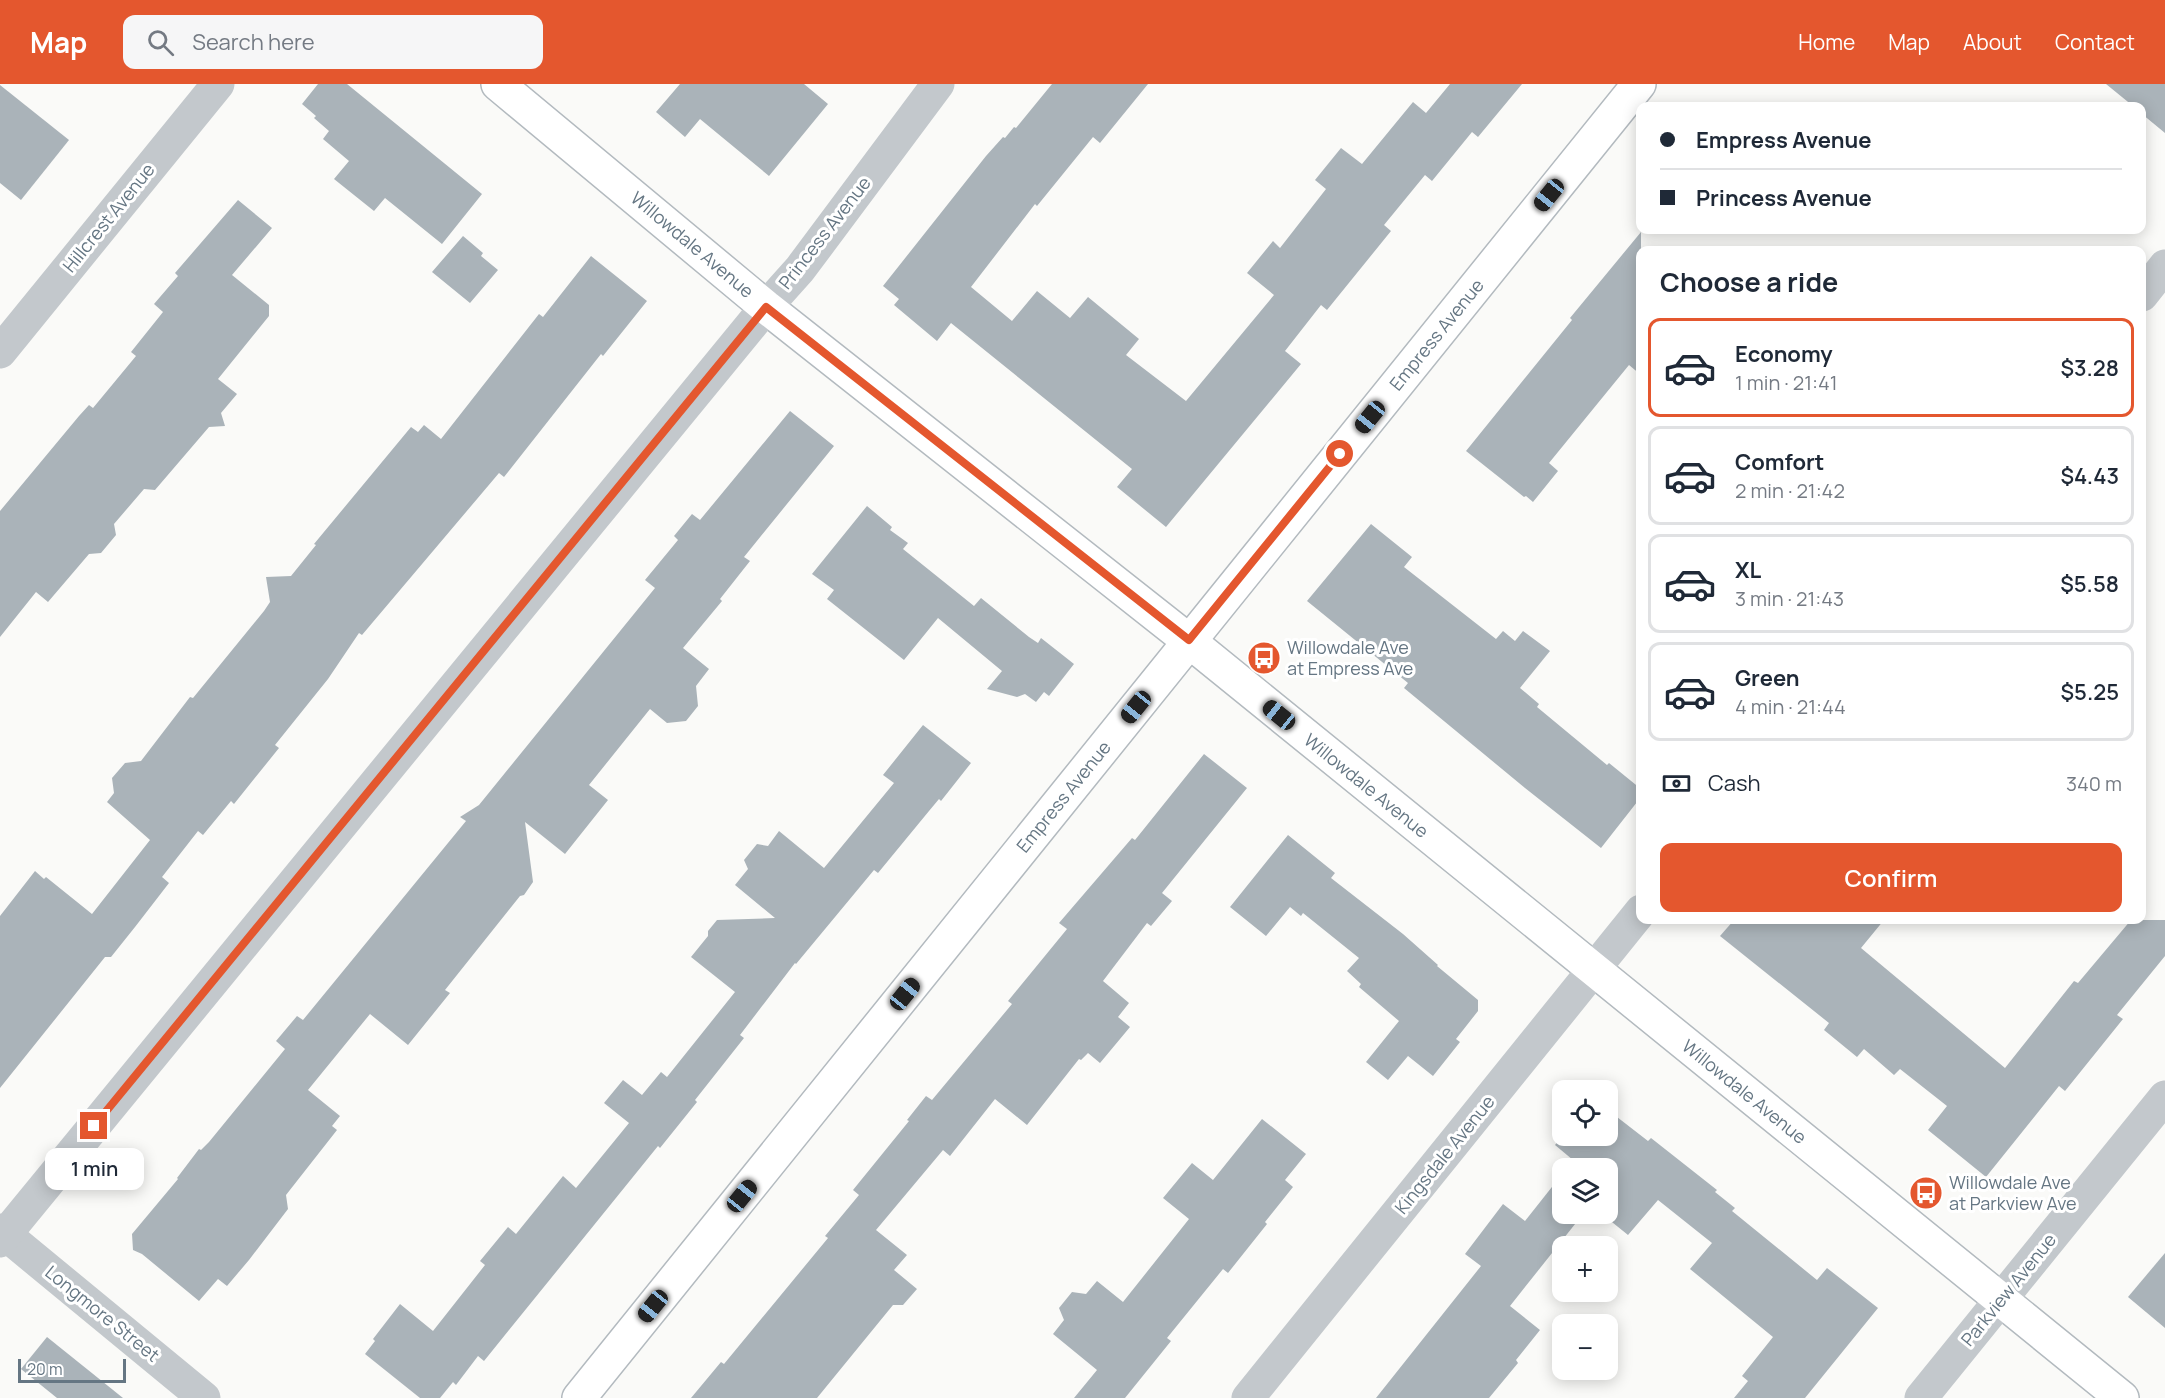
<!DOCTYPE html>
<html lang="en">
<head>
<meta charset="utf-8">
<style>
  :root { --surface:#fff; --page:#f6f6f7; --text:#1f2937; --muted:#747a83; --line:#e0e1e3; --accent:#e4572e }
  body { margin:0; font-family:Manrope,sans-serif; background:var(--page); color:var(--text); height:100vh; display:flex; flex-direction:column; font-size:22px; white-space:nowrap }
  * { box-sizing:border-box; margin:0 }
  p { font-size:20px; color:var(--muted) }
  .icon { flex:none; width:33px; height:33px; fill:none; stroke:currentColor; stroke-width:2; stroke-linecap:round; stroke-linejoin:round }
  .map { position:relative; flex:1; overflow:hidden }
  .drawer { position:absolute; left:1636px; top:162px; width:510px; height:678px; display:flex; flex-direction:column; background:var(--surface); border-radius:12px; box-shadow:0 3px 15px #0003 }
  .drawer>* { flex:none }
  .top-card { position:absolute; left:1636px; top:18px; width:510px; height:132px; border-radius:12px; box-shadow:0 3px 15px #0003; display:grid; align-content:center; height:132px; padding:0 24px; background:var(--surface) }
  .fabs { position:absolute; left:1552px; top:996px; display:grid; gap:12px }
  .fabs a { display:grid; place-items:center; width:66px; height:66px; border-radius:12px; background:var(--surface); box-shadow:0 3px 15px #0003; font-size:30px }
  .scale { position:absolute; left:18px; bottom:15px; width:108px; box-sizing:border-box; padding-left:6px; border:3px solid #657683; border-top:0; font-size:16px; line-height:21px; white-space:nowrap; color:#657683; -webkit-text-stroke:4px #fff; paint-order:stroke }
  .end { position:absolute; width:27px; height:27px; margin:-14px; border:8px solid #e4572e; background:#fff; box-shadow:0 0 0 3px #fff }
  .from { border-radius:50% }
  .bubble { position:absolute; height:42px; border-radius:12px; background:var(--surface); box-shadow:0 3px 15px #0003; font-size:20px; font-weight:600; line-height:42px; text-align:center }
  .car { position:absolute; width:18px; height:36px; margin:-18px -9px; border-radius:8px; box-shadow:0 0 4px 2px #0007; background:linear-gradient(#222 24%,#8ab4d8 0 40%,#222 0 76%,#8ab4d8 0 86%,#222 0) }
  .top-card b { display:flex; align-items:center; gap:21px; height:57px; font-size:22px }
  .top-card b+b { border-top:2px solid var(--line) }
  .top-card i { width:15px; height:15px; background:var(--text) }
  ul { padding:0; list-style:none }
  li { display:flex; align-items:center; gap:18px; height:99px; margin:0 12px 9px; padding:0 12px; border:3px solid var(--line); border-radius:12px }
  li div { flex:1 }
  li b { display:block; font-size:22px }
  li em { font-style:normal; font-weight:600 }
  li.active { border-color:var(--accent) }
  li>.icon { width:54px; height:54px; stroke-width:1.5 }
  h2 { padding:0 24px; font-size:27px; line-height:72px }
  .pay { display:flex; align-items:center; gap:15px; height:66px; padding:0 24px; font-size:22px }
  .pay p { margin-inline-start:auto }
  .primary-button { display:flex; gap:12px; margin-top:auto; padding:12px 24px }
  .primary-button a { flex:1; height:69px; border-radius:12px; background:var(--accent); color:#fff; font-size:24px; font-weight:600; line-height:69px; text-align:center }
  header { display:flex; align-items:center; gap:36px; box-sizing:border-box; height:84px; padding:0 30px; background:var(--accent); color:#fff }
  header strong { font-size:28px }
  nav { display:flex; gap:33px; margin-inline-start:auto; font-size:21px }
  .search { width:420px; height:54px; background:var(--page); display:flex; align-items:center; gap:15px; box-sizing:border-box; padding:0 21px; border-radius:12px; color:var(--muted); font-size:22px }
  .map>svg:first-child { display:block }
  .building { fill:#aab3b9 }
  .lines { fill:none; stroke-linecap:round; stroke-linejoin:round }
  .secondary-casing { stroke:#b3babf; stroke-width:36 }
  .street { stroke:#c3c8cc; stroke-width:33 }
  .secondary { stroke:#fff; stroke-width:33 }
  .route { stroke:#e4572e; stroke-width:8 }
  .labels { text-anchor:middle; stroke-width:6; stroke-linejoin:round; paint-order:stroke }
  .street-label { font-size:18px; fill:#657683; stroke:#fff }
  .poi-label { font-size:18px; fill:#657683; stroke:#fff; text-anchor:start }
</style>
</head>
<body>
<header>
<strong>Map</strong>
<div class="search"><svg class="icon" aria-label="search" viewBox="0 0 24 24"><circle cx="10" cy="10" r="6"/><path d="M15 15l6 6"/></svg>Search here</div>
<nav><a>Home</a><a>Map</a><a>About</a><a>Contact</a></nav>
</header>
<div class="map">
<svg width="2165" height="1314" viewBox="0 0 2165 1314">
  <rect width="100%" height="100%" fill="#fafaf8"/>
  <g class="building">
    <polygon points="318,0 347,0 482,110 442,160 385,114 374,127 334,95 349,77 323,55 329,47 314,34 316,32 302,20"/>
    <polygon points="680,0 804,0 828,20 769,92 700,35 685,53 656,28"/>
    <polygon points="1052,0 1148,0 1100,59 1093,53 1037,122 1035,120 971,203 1012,237 1037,207 1070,234 1088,213 1139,255 1126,271 1186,317 1274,211 1247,189 1273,157 1280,164 1326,105 1315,96 1341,64 1362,80 1413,18 1426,29 1450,0 1522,0 1478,53 1472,48 1432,97 1425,91 1384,141 1391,147 1327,226 1321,221 1285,267 1301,280 1166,443 1117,403 1132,385 951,239 937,257 894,221 899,215 883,202 986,72 1003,53 1005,54 1014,43 1016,44"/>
    <polygon points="2106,0 2165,0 2165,49 2142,30 2142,22 2133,22"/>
    <polygon points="0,1 69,56 21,116 0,99"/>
    <polygon points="238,116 272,144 232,191 269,221 269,232 218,295 237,310 221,329 225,342 209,343 155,406 144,405 114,440 116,451 101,469 89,470 48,518 36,508 0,553 0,427 79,332 89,321 93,324 136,272 131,268 163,228 154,220 178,192 175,189"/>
    <polygon points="1641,148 1641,291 1629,281 1549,379 1558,387 1533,418 1526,412 1524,413 1466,367 1572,236 1570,234"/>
    <polygon points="463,152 483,169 481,172 498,186 470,219 432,188"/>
    <polygon points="591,172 647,217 603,272 601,270 504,393 499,389 362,551 359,549 328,595 275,661 279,664 234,720 231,717 203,751 198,747 162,793 169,799 135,843 111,873 105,873 0,1004 0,832 35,787 44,795 46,793 92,830 150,756 107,718 114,709 112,694 125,679 141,677 190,613 193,614 264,527 270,518 266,493 291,492 316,461 314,460 411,343 418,348 424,341 441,355 539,230 543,233"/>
    <polygon points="790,327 834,362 744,473 750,477 720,515 722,517 683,564 709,585 696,602 698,622 686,637 667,639 650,625 589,701 608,716 565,770 525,738 533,798 524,811 520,812 445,906 450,909 408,961 370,930 308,1006 340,1032 332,1042 337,1046 286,1111 288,1125 249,1176 227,1202 218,1195 199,1217 142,1170 133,1166 132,1150 178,1095 177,1094 199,1065 201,1066 209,1058 285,965 276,957 297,932 303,936 466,737 460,733 479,721 655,504 645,496 678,456 674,452 692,430 700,436"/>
    <polygon points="867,422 892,443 890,446 908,459 903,465 974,522 981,514 1029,553 1038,559 1041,554 1074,580 1049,612 1044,608 1036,618 1025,610 1017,613 987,605 1002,587 938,534 904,576 827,515 834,506 812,490"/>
    <polygon points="1371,440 1412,473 1404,483 1496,555 1503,547 1515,557 1523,547 1550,567 1520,604 1539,620 1537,623 1607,681 1609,679 1641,705 1641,713 1601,764 1525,704 1404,604 1408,599 1307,517"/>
    <polygon points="923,641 971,679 941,717 939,715 929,727 878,789 874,786 796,880 795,879 740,951 744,954 695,1016 697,1018 660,1064 658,1062 484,1277 478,1272 456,1301 453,1298 440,1314 420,1314 365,1270 375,1257 373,1255 400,1220 433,1247 485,1181 480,1177 508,1143 516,1150 563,1092 576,1104 629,1039 604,1019 623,996 642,1011 661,988 667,993 735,908 691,873 708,852 708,847 717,836 775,834 735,801 748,785 744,776 757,760 768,762 779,747 824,784 894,699 883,691"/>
    <polygon points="1204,670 1247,704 1162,809 1172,817 1151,842 1147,839 1103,897 1129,919 1118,933 1130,943 1100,979 1088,969 1081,976 1079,975 1027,1041 995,1015 950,1072 943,1066 876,1146 907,1171 894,1186 917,1205 903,1221 893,1221 817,1314 691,1314 721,1278 724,1280 828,1154 825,1152 859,1111 853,1106 909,1037 907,1036 926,1012 932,1016 1012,920 1008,917 1067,845 1059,839 1132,754 1135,756"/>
    <polygon points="1288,751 1335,789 1331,794 1403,850 1438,881 1437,882 1478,916 1478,927 1456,955 1460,958 1433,992 1408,972 1388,996 1366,978 1399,937 1359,903 1361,900 1347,887 1359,874 1303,829 1301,832 1290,823 1266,852 1230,823"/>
    <polygon points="1734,836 1884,836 1861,864 2005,984 2074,897 2078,899 2131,836 2165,836 2165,872 2117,931 2123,935 2065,1007 2059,1002 1986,1093 1928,1046 1947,1022 1900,985 1894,991 1864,965 1857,973 1824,946 1829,939 1720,852"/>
    <polygon points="1608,1026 1648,1057 1651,1054 1717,1106 1715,1108 1735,1124 1732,1127 1817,1196 1827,1184 1878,1224 1805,1314 1734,1314 1748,1297 1742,1292 1773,1253 1690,1185 1712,1159 1658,1116 1628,1151 1602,1130 1608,1130 1608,1084 1567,1084 1573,1076 1555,1061 1563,1051 1608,1052"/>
    <polygon points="1262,1035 1306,1070 1285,1096 1293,1103 1265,1138 1267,1140 1228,1189 1223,1185 1167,1254 1171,1257 1125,1314 1074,1314 1097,1286 1053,1250 1064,1236 1059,1224 1072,1208 1086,1210 1097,1197 1123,1218 1189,1135 1163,1114 1192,1079 1213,1096"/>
    <polygon points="1563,1089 1563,1130 1583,1130 1510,1222 1540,1246 1516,1276 1518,1279 1489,1314 1376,1314 1481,1182 1465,1170 1503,1120 1525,1137"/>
    <polygon points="2165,1169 2165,1244 2128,1213"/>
    <polygon points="47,1253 123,1314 57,1314 21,1285"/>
  </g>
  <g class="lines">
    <defs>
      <g id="secondary">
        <polyline points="498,0 766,223 1189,557 2122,1314"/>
        <polyline points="579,1314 1639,0"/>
      </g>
    </defs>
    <use href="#secondary" class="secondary-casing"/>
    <g class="street">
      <polyline points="2142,211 2165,182"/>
      <polyline points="0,268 218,0"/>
      <polyline points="0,1146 204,1314"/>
      <polyline points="0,1157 766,223 800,185 938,0"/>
      <polyline points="1248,1314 1641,827"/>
      <polyline points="1921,1314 2165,1013"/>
    </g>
    <use href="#secondary" class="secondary"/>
  </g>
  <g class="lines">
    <polyline class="route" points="94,1042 766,223 1189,556 1340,370"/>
  </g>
  <defs>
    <symbol id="bus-disc" viewBox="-11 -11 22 22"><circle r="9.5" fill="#e4572e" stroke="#fff"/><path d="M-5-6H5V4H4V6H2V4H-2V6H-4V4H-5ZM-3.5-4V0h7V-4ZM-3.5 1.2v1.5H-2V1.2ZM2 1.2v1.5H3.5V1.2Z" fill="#fff"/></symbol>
  </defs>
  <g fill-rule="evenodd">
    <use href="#bus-disc" x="1245" y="555" width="38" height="38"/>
    <use href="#bus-disc" x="1907" y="1090" width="38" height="38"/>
  </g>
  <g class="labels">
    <g class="street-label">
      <text transform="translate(109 134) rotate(-51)" y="6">Hillcrest Avenue</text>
      <text transform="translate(825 149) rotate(-52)" y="6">Princess Avenue</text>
      <text transform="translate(692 161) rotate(40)" y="6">Willowdale Avenue</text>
      <text transform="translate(1437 251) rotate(-51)" y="6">Empress Avenue</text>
      <text transform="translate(1366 702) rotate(39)" y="6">Willowdale Avenue</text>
      <text transform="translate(1064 713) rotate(-51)" y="6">Empress Avenue</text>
      <text transform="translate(1744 1008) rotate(39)" y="6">Willowdale Avenue</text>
      <text transform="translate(1445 1071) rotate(-51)" y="6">Kingsdale Avenue</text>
      <text transform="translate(2009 1206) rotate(-51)" y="6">Parkview Avenue</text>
      <text transform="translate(102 1230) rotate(39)" y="6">Longmore Street</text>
    </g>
    <g class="poi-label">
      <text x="1287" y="570">Willowdale Ave<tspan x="1287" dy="21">at Empress Ave</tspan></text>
      <text x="1949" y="1105">Willowdale Ave<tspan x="1949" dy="21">at Parkview Ave</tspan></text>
    </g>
  </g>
</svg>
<div class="fabs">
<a><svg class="icon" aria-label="locate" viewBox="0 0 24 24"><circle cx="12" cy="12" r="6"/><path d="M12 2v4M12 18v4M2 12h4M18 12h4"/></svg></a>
<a><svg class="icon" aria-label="layers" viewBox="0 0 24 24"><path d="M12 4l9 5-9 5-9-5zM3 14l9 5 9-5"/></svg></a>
<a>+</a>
<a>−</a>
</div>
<div class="scale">20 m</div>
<i class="end from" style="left:1340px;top:370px"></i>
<i class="end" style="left:94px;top:1042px"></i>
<div class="bubble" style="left:45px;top:1064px;width:99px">1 min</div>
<i class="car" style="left:1549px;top:111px;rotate:219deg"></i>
<i class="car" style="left:1370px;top:333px;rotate:219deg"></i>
<i class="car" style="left:1136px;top:623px;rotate:219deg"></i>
<i class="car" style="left:1279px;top:631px;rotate:309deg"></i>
<i class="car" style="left:905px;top:910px;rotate:39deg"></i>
<i class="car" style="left:742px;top:1112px;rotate:39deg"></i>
<i class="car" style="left:653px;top:1222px;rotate:219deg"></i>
<div class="top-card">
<b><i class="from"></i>Empress Avenue</b>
<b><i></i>Princess Avenue</b>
</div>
<section class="drawer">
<h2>Choose a ride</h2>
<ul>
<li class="active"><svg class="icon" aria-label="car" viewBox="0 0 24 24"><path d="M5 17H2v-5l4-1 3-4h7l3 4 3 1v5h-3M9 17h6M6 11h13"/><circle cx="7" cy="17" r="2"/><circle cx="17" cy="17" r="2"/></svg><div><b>Economy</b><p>1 min · 21:41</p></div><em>$3.28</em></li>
<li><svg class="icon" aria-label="car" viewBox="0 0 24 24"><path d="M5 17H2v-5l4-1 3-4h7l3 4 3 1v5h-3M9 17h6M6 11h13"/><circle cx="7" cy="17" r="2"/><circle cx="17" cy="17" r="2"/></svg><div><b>Comfort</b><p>2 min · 21:42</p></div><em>$4.43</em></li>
<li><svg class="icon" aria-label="car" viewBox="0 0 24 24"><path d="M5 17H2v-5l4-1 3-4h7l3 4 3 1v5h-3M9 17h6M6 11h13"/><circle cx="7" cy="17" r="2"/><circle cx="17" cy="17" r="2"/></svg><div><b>XL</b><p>3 min · 21:43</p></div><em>$5.58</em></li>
<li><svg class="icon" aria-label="car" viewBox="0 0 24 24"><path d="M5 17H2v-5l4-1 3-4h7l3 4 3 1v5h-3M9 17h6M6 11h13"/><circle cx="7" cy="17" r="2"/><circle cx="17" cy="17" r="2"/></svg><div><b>Green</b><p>4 min · 21:44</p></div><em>$5.25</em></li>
</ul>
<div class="pay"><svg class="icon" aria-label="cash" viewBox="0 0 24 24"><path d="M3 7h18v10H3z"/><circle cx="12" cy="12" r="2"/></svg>Cash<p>340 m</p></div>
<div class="primary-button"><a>Confirm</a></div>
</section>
</div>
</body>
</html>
